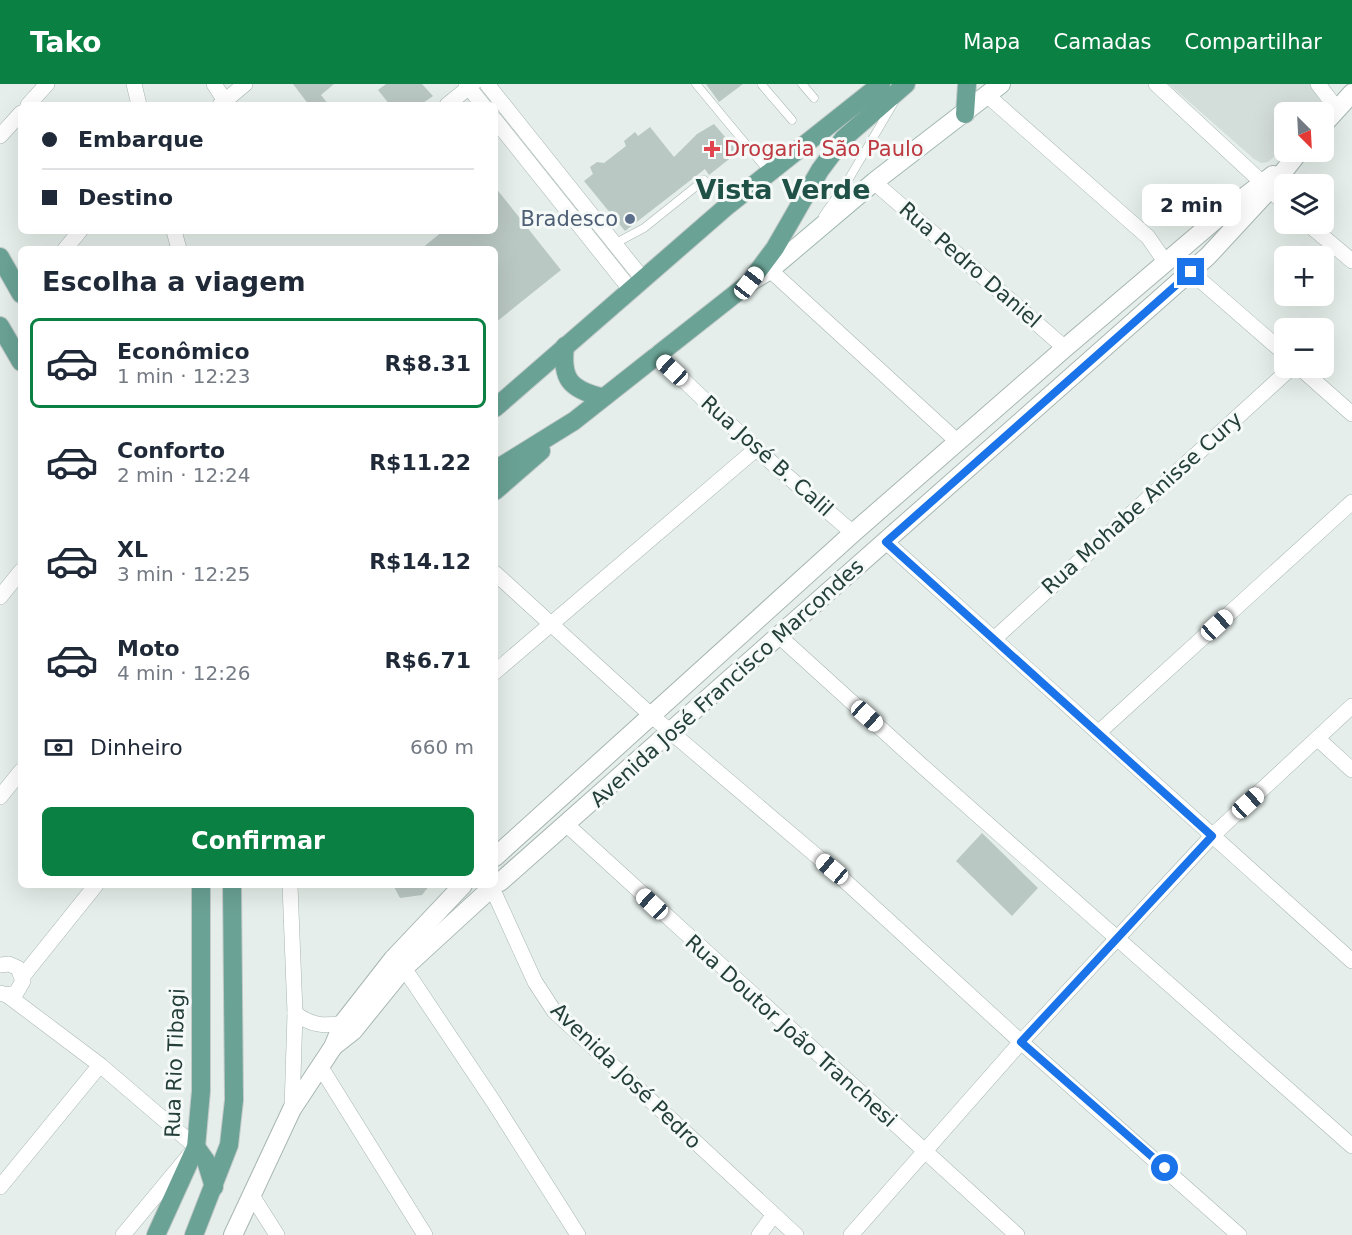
<!DOCTYPE html>
<html lang="pt">
<head>
<meta charset="utf-8">
<style>
  :root { --surface:#fff; --page:#f2f2f3; --text:#1f2937; --muted:#747a83; --line:#e0e1e3; --accent:#0b8043 }
  body { margin:0; font-family:"DejaVu Sans",sans-serif; background:var(--page); color:var(--text); height:100vh; display:flex; flex-direction:column; font-size:22px; white-space:nowrap }
  * { box-sizing:border-box; margin:0 }
  p { font-size:20px; color:var(--muted) }
  .icon { flex:none; width:33px; height:33px; fill:none; stroke:currentColor; stroke-width:2; stroke-linecap:round; stroke-linejoin:round }
  .map { position:relative; flex:1; overflow:hidden }
  .details { position:absolute; left:18px; top:162px; width:480px; height:642px; display:flex; flex-direction:column; background:var(--surface); border-radius:9px; box-shadow:0 6px 24px #0002 }
  .details>* { flex:none }
  .top-card { position:absolute; left:18px; top:18px; width:480px; height:132px; border-radius:9px; box-shadow:0 6px 24px #0002; display:grid; align-content:center; height:132px; padding:0 24px; background:var(--surface) }
  .needle { width:39px; rotate:156deg }
  .buttons { position:absolute; left:1274px; top:18px; display:grid; gap:12px }
  .buttons a { display:grid; place-items:center; width:60px; height:60px; border-radius:9px; background:var(--surface); box-shadow:0 6px 24px #0002; font-size:30px }
  .end { position:absolute; width:27px; height:27px; margin:-14px; border:8px solid #1a73e8; background:#fff; box-shadow:0 0 0 3px #fff }
  .from { border-radius:50% }
  .bubble { position:absolute; height:42px; border-radius:9px; background:var(--surface); box-shadow:0 6px 24px #0002; font-size:20px; font-weight:600; line-height:42px; text-align:center }
  .car { position:absolute; width:18px; height:36px; margin:-18px -9px; border-radius:8px; box-shadow:0 0 4px 2px #0007; background:linear-gradient(#fff 24%,#345 0 40%,#fff 0 76%,#345 0 86%,#fff 0) }
  .top-card b { display:flex; align-items:center; gap:21px; height:57px; font-size:22px }
  .top-card b+b { border-top:2px solid var(--line) }
  .top-card i { width:15px; height:15px; background:var(--text) }
  ul { padding:0; list-style:none }
  li { display:flex; align-items:center; gap:18px; height:90px; margin:0 12px 9px; padding:0 12px; border:3px solid transparent; border-radius:9px }
  li div { flex:1 }
  li b { display:block; font-size:22px }
  li em { font-style:normal; font-weight:600 }
  li.selected { border-color:var(--accent) }
  li>.icon { width:54px; height:54px; stroke-width:1.5 }
  h2 { padding:0 24px; font-size:27px; line-height:72px }
  .pay { display:flex; align-items:center; gap:15px; height:66px; padding:0 24px; font-size:22px }
  .pay p { margin-inline-start:auto }
  .action { display:flex; gap:12px; margin-top:auto; padding:12px 24px }
  .action a { flex:1; height:69px; border-radius:9px; background:var(--accent); color:#fff; font-size:24px; font-weight:600; line-height:69px; text-align:center }
  header { display:flex; align-items:center; gap:36px; box-sizing:border-box; height:84px; padding:0 30px; background:var(--accent); color:#fff }
  header strong { font-size:28px }
  nav { display:flex; gap:33px; margin-inline-start:auto; font-size:21px }
  .map>svg:first-child { display:block }
  .built { fill:#d3ddd9 }
  .building { fill:#bac8c3 }
  .lines { fill:none; stroke-linecap:round; stroke-linejoin:round }
  .service-casing { stroke:#a7b6b1; stroke-width:9 }
  .minor-casing { stroke:#a7b6b1; stroke-width:16 }
  .tertiary-casing { stroke:#a7b6b1; stroke-width:20 }
  .secondary-casing { stroke:#a3b9b2; stroke-width:20 }
  .primary-casing { stroke:#c2c9c8; stroke-width:20 }
  .service { stroke:#fff; stroke-width:8 }
  .minor { stroke:#fff; stroke-width:15 }
  .tertiary { stroke:#fff; stroke-width:18 }
  .secondary { stroke:#fff; stroke-width:18 }
  .primary { stroke:#6aa295; stroke-width:18 }
  .route { stroke:#1a73e8; stroke-width:8 }
  .health-dot { fill:#e0444e; stroke:#f5faf8; stroke-width:2 }
  .service-dot { fill:#5c6f8a; stroke:#f5faf8; stroke-width:2 }
  .labels { text-anchor:middle; stroke-width:6; stroke-linejoin:round; paint-order:stroke }
  .health-label { font-size:21px; fill:#be3a42; stroke:#f5faf8; text-anchor:start }
  .service-label { font-size:21px; fill:#4e5e75; stroke:#f5faf8; text-anchor:end }
  .street-label { font-size:21px; fill:#243f39; stroke:#f5faf8 }
  .district-label { font-size:27px; font-weight:bold; fill:#205147; stroke:#f5faf8 }
</style>
</head>
<body>
<header>
<strong>Tako</strong>
<nav><a>Mapa</a><a>Camadas</a><a>Compartilhar</a></nav>
</header>
<div class="map">
<svg width="1352" height="1151" viewBox="0 0 1352 1151">
  <rect width="100%" height="100%" fill="#e5eeea"/>
  <polygon class="built" points="1169,0 1310,0 1321,18 1319,28 1284,28 1284,64 1268,78 1261,79 1254,75"/>
  <g class="building">
    <polygon points="293,0 334,0 321,11 329,21 309,21"/>
    <polygon points="386,0 422,0 433,12 420,21 390,21 378,6"/>
    <polygon points="706,0 743,0 719,18"/>
    <polygon points="714,40 738,68 709,91 705,85 625,147 584,97 593,90 590,83 597,78 604,79 626,62 624,57 635,48 638,52 650,43 674,73 697,50"/>
    <polygon points="495,103 561,186 495,239 495,165 421,165 443,147 495,147"/>
    <polygon points="982,749 1038,804 1012,832 956,777"/>
    <polygon points="393,801 430,801 422,811 400,814"/>
  </g>
  <g class="lines">
    <defs>
      <g id="service">
        <polyline points="696,0 769,88"/>
        <polyline points="802,0 814,14"/>
        <polyline points="762,1 792,36"/>
        <polyline points="823,132 847,98 893,20"/>
        <polyline points="614,160 644,144 704,96"/>
      </g>
      <g id="minor">
        <polyline points="134,0 139,21"/>
        <polyline points="214,0 225,17"/>
        <polyline points="466,0 483,21"/>
        <polyline points="487,0 642,194"/>
        <polyline points="1156,0 1284,119"/>
        <polyline points="1318,0 1337,25"/>
        <polyline points="988,12 1148,153 1166,179"/>
        <polyline points="28,21 47,0"/>
        <polyline points="220,21 245,0"/>
        <polyline points="447,21 473,0"/>
        <polyline points="495,36 630,205"/>
        <polyline points="0,52 21,29"/>
        <polyline points="874,98 1065,264"/>
        <polyline points="1308,140 1352,177"/>
        <polyline points="174,147 179,165"/>
        <polyline points="65,165 80,147"/>
        <polyline points="770,186 958,358"/>
        <polyline points="1191,188 1284,269"/>
        <polyline points="656,270 756,365 853,449"/>
        <polyline points="1300,284 1352,330"/>
        <polyline points="886,458 1352,877"/>
        <polyline points="495,489 652,632 832,785 1021,958 1239,1151"/>
        <polyline points="0,513 21,487"/>
        <polyline points="779,552 920,680 1352,1062"/>
        <polyline points="994,555 1291,284"/>
        <polyline points="495,588 756,365"/>
        <polyline points="1098,649 1352,418"/>
        <polyline points="1318,655 1352,686"/>
        <polyline points="0,713 21,687"/>
        <polyline points="567,741 1017,1151"/>
        <polyline points="290,801 295,929 292,1025"/>
        <polyline points="493,806 535,898 554,927 796,1151"/>
        <polyline points="0,881 9,880 18,884 23,897 16,909 7,911 0,909"/>
        <polyline points="404,884 493,1017 578,1151"/>
        <polyline points="23,892 96,801"/>
        <polyline points="7,911 100,981 196,1063 123,1151"/>
        <path d="M295 929C310 941 324 943 343 939"/>
        <polyline points="320,982 425,1151"/>
        <polyline points="0,1103 100,981"/>
        <polyline points="251,1110 277,1151"/>
        <polyline points="759,1151 773,1132"/>
        <polyline points="851,1151 1021,958 1212,752 1352,622"/>
      </g>
      <g id="tertiary">
        <polyline points="1323,41 1352,9"/>
        <polyline points="495,773 853,449 1065,264 1226,127 1273,91"/>
        <polyline points="500,798 1208,172 1269,106 1299,68"/>
        <polyline points="334,962 353,947 404,884 488,807"/>
        <polyline points="233,1151 292,1025 333,963 343,939 393,875 463,801"/>
      </g>
      <polyline id="secondary" points="750,198 770,186 874,98 1001,0"/>
      <g id="primary">
        <polyline points="965,30 967,0"/>
        <polyline points="0,173 21,210"/>
        <polyline points="0,242 21,278"/>
        <path d="M565 262C561 295 570 305 601 313"/>
        <polyline points="495,324 726,123 881,0"/>
        <polyline points="495,386 574,337 749,199 775,164 820,86 844,54 906,0"/>
        <polyline points="495,407 541,367"/>
        <polyline points="196,1063 206,1077 214,1103"/>
        <polyline points="156,1151 196,1063 201,1007 201,801"/>
        <polyline points="194,1151 229,1061 234,1016 232,801"/>
      </g>
    </defs>
    <use href="#service" class="service-casing"/>
    <use href="#minor" class="minor-casing"/>
    <use href="#tertiary" class="tertiary-casing"/>
    <use href="#secondary" class="secondary-casing"/>
    <use href="#primary" class="primary-casing"/>
    <use href="#service" class="service"/>
    <use href="#minor" class="minor"/>
    <use href="#tertiary" class="tertiary"/>
    <use href="#secondary" class="secondary"/>
    <use href="#primary" class="primary"/>
  </g>
  <g class="lines">
    <polyline class="route" points="1165,1084 1021,958 1212,752 886,458 1191,188"/>
  </g>
  <path class="health-dot" d="M709 56h6v6h6v6h-6v6h-6v-6h-6v-6h6z"/>
  <circle class="service-dot" cx="630" cy="135" r="6"/>
  <g class="labels">
    <g class="health-label">
      <text x="724" y="72">Drogaria São Paulo</text>
    </g>
    <g class="service-label">
      <text x="618" y="142">Bradesco</text>
    </g>
    <g class="street-label">
      <text transform="translate(970 181) rotate(41)" y="7">Rua Pedro Daniel</text>
      <text transform="translate(767 372) rotate(42)" y="7">Rua José B. Calil</text>
      <text transform="translate(1142 419) rotate(-42)" y="7">Rua Mohabe Anisse Cury</text>
      <text transform="translate(727 599) rotate(-42)" y="7">Avenida José Francisco Marcondes</text>
      <text transform="translate(791 947) rotate(42)" y="7">Rua Doutor João Tranchesi</text>
      <text transform="translate(175 979) rotate(-88)" y="7">Rua Rio Tibagi</text>
      <text transform="translate(626 992) rotate(44)" y="7">Avenida José Pedro</text>
    </g>
    <g class="district-label">
      <text x="783" y="115">Vista Verde</text>
    </g>
  </g>
</svg>
<div class="buttons">
<a><svg class="needle" viewBox="-14 -14 28 28"><path d="M0-13l5 13h-10z" fill="#e53935"/><path d="M0 13l5-13h-10z" fill="#747a83"/></svg></a>
<a><svg class="icon" aria-label="layers" viewBox="0 0 24 24"><path d="M12 4l9 5-9 5-9-5zM3 14l9 5 9-5"/></svg></a>
<a>+</a>
<a>−</a>
</div>
<i class="end from" style="left:1165px;top:1084px"></i>
<i class="end" style="left:1191px;top:188px"></i>
<div class="bubble" style="left:1142px;top:100px;width:99px">2 min</div>
<i class="car" style="left:749px;top:199px;rotate:38deg"></i>
<i class="car" style="left:672px;top:286px;rotate:313deg"></i>
<i class="car" style="left:1217px;top:541px;rotate:48deg"></i>
<i class="car" style="left:867px;top:632px;rotate:132deg"></i>
<i class="car" style="left:1248px;top:719px;rotate:48deg"></i>
<i class="car" style="left:832px;top:785px;rotate:310deg"></i>
<i class="car" style="left:652px;top:820px;rotate:313deg"></i>
<div class="top-card">
<b><i class="from"></i>Embarque</b>
<b><i></i>Destino</b>
</div>
<section class="details">
<h2>Escolha a viagem</h2>
<ul>
<li class="selected"><svg class="icon" aria-label="car" viewBox="0 0 24 24"><path d="M5 17H2v-5l4-1 3-4h7l3 4 3 1v5h-3M9 17h6M6 11h13"/><circle cx="7" cy="17" r="2"/><circle cx="17" cy="17" r="2"/></svg><div><b>Econômico</b><p>1 min · 12:23</p></div><em>R$8.31</em></li>
<li><svg class="icon" aria-label="car" viewBox="0 0 24 24"><path d="M5 17H2v-5l4-1 3-4h7l3 4 3 1v5h-3M9 17h6M6 11h13"/><circle cx="7" cy="17" r="2"/><circle cx="17" cy="17" r="2"/></svg><div><b>Conforto</b><p>2 min · 12:24</p></div><em>R$11.22</em></li>
<li><svg class="icon" aria-label="car" viewBox="0 0 24 24"><path d="M5 17H2v-5l4-1 3-4h7l3 4 3 1v5h-3M9 17h6M6 11h13"/><circle cx="7" cy="17" r="2"/><circle cx="17" cy="17" r="2"/></svg><div><b>XL</b><p>3 min · 12:25</p></div><em>R$14.12</em></li>
<li><svg class="icon" aria-label="car" viewBox="0 0 24 24"><path d="M5 17H2v-5l4-1 3-4h7l3 4 3 1v5h-3M9 17h6M6 11h13"/><circle cx="7" cy="17" r="2"/><circle cx="17" cy="17" r="2"/></svg><div><b>Moto</b><p>4 min · 12:26</p></div><em>R$6.71</em></li>
</ul>
<div class="pay"><svg class="icon" aria-label="cash" viewBox="0 0 24 24"><path d="M3 7h18v10H3z"/><circle cx="12" cy="12" r="2"/></svg>Dinheiro<p>660 m</p></div>
<div class="action"><a>Confirmar</a></div>
</section>
</div>
</body>
</html>
